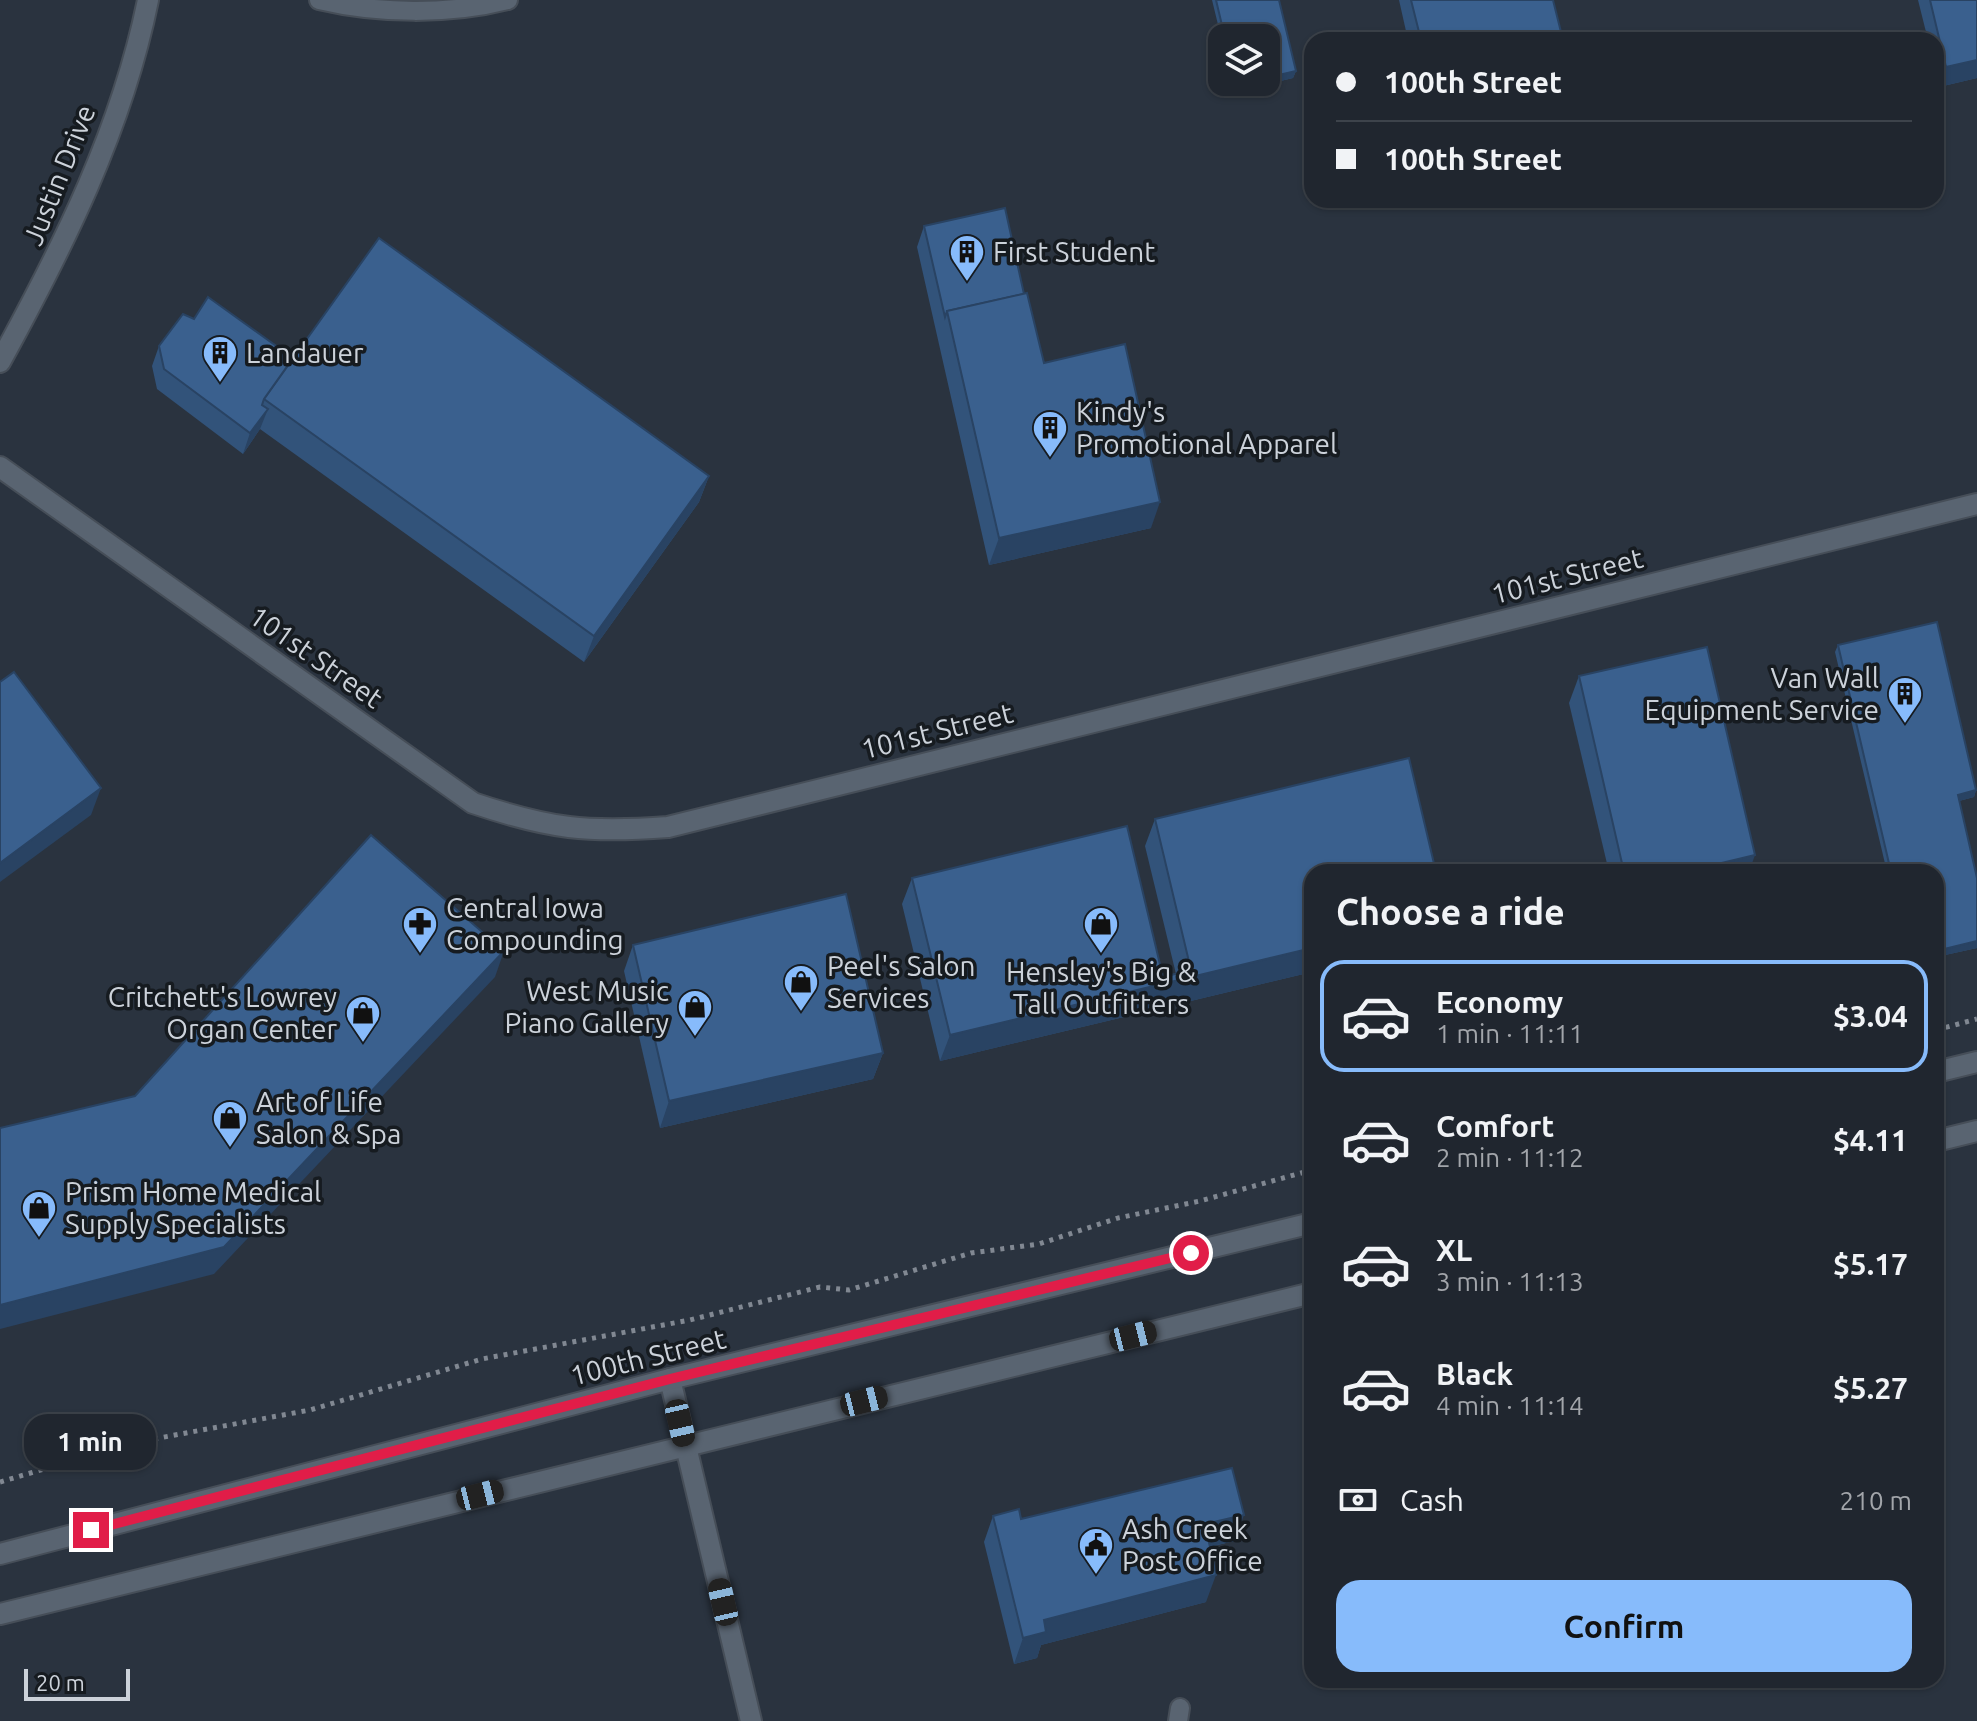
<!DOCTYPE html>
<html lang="en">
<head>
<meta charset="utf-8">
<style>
  :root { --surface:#20262f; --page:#282e37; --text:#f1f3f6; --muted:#a2a5aa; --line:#3d434b; --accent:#87bbfb }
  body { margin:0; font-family:Ubuntu,sans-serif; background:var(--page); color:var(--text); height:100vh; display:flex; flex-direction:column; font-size:30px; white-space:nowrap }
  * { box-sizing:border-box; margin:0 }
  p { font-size:26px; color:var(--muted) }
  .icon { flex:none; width:44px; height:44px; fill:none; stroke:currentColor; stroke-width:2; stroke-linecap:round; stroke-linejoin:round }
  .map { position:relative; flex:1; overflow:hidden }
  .panel { position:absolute; left:1304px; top:864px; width:640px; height:824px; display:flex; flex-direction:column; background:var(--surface); border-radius:24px; box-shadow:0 2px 6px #0004,0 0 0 2px var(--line) }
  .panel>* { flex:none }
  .hud { position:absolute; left:1304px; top:32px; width:640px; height:176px; border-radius:24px; box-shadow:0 2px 6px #0004,0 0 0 2px var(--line); display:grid; align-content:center; height:176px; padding:0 32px; background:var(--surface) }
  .buttons { position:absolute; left:1208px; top:24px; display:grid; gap:16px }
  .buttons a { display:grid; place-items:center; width:72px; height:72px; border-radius:16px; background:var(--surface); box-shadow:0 2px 6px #0004,0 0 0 2px var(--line); font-size:40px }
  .scale { position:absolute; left:24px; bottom:20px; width:106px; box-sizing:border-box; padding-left:8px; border:4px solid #ccd2da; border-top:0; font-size:22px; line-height:28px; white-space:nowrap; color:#ccd2da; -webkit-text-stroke:6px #161b20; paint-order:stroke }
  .end { position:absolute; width:36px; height:36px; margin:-18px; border:10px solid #e11d48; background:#fff; box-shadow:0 0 0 4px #fff }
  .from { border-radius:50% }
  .bubble { position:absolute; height:56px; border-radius:24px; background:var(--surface); box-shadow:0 2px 6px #0004,0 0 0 2px var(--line); font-size:26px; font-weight:700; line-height:56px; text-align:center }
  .car { position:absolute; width:24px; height:48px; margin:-24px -12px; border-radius:10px; box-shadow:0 0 6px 2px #0007; background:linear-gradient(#222 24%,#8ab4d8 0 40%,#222 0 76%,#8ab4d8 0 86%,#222 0) }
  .hud b { display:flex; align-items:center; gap:28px; height:76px; font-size:30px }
  .hud b+b { border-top:2px solid var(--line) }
  .hud i { width:20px; height:20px; background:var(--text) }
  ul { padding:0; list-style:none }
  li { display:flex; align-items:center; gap:24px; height:112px; margin:0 16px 12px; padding:0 16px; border:4px solid transparent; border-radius:24px }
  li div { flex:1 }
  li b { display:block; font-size:30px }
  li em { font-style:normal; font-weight:700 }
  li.current { border-color:var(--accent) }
  li>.icon { width:72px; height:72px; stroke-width:1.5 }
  h2 { padding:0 32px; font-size:36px; line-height:96px }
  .pay { display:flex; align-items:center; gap:20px; height:88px; padding:0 32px; font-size:30px }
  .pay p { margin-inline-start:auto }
  .button { display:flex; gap:16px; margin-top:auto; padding:16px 32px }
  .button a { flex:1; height:92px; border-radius:24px; background:var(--accent); color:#111; font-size:32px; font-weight:700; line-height:92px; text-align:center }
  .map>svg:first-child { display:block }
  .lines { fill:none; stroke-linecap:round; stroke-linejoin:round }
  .service-casing { stroke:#464e58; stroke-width:22 }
  .minor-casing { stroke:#464e58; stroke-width:24 }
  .secondary-casing { stroke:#464e58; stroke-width:24 }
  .path { stroke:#818892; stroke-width:5; stroke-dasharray:4 6; stroke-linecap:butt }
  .service { stroke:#596471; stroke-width:18 }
  .minor { stroke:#596471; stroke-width:20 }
  .secondary { stroke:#596471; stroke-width:20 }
  .wall { fill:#32537a }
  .shaded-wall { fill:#294363 }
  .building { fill:#3a608e; stroke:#294363; stroke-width:2 }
  .route { stroke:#e11d48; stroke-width:10 }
  .labels { text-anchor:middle; stroke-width:7; stroke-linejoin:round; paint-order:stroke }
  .street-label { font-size:28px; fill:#ccd2da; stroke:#161b20 }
  .poi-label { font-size:28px; fill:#ccd2da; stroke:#161b20; text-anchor:start }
</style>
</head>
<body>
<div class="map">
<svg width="1977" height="1721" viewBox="0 0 1977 1721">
  <rect width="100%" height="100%" fill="#2a333f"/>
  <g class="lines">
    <defs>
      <g id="service">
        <path d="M319 0C378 14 450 15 508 0"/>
        <polyline points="1178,1721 1180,1708"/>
      </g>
      <g id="minor">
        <path d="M0 362C63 247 122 129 148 0"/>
        <path d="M0 467 473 803C550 829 587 833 668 827L1977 504"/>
        <polyline points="670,1379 751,1721"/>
      </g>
      <g id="secondary">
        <polyline points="1936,1072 1977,1062"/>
        <polyline points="1936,1141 1977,1131"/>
        <polyline points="0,1554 670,1379 1312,1223"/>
        <polyline points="0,1614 1312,1293"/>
      </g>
    </defs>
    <use href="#service" class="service-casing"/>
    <use href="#minor" class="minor-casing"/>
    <use href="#secondary" class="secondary-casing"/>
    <g class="path">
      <polyline points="1936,1030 1977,1019"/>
      <polyline points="0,1482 132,1443 310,1410 482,1359 690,1320 820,1287 849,1290 971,1253 1039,1244 1118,1218 1200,1201 1312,1170"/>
    </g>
    <use href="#service" class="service"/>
    <use href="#minor" class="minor"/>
    <use href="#secondary" class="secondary"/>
  </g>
  <g class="wall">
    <polygon points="1212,0 1279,0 1296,71 1293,78 1234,92 1232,82 1266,82 1266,38 1222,38 1222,41"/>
    <polygon points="1399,0 1553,0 1563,40 1408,40"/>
    <polygon points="1918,0 1977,0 1977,78 1939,87 1936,76 1936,40 1928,40"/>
    <polygon points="924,226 1024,294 1044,363 1151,528 989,565 917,247"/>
    <polygon points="159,346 293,358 709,476 699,502 584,662 260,429 243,454 157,389 152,366"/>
    <polygon points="1838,645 1976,790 1974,797 1959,801 1977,878 1977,948 1936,957 1936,872 1887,872 1835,652"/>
    <polygon points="1579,676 1749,872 1609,872 1569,703"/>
    <polygon points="1155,819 1312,872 1312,972 940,1061 902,904 912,878 1163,977 1176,974 1145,846"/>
    <polygon points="633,945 883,1053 873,1079 660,1128 624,971"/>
    <polygon points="993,1516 1021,1519 1234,1541 1210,1547 1206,1602 1041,1645 1037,1658 1014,1664 984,1542"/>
  </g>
  <g class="shaded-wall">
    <polygon points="1977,60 1977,78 1939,87 1946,67"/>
    <polygon points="1296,71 1293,78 1234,92 1237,85 1249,82 1266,82 1266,78"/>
    <polygon points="268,409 260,429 243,454 250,433"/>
    <polygon points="709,476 699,502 584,662 594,636"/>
    <polygon points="1160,502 1151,528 989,565 999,538"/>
    <polygon points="101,788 91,815 0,882 0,863"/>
    <polygon points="1976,790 1974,797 1955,802 1958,795"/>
    <polygon points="1755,855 1749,872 1684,872"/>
    <polygon points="1977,941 1977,948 1936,957 1936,951"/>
    <polygon points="1312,948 1312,972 940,1061 950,1035"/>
    <polygon points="504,951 495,977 214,1274 0,1329 0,1305"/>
    <polygon points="883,1053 873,1079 660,1128 669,1101"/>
    <polygon points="1244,1515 1234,1541 1195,1550 1205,1524"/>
    <polygon points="1216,1575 1206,1602 1041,1645 1037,1658 1014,1664 1023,1638 1044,1620"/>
  </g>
  <g class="building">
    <polygon points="1216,0 1279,0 1296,71 1266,78 1266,38 1225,38"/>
    <polygon points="1411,0 1553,0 1563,40 1421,40"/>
    <polygon points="1930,0 1977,0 1977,60 1946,67"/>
    <polygon points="1236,82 1249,82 1237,85"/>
    <polygon points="1005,208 1024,294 947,311 945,317 924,226"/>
    <polygon points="379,238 709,476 594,636 264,399"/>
    <polygon points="1027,293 1044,363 1125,344 1160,502 999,538 947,311"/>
    <polygon points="208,297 293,358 264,399 262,405 268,409 250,433 164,369 159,346 183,314 194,319"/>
    <polygon points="1937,622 1976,790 1958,795 1977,878 1977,941 1936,951 1936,872 1891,872 1838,645"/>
    <polygon points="1707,647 1755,855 1684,872 1624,872 1579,676"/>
    <polygon points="14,672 101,788 0,863 0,682"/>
    <polygon points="1409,758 1436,872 1312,872 1312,948 950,1035 912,878 1127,826 1163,977 1191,970 1155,819"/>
    <polygon points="371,835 504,951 224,1247 0,1305 0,1128 135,1096"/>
    <polygon points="846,894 883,1053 669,1101 633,945"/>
    <polygon points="1232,1468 1244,1515 1205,1524 1216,1575 1044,1620 1046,1632 1023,1638 993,1516 1019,1509 1021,1519"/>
  </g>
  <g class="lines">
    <polyline class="route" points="91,1530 670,1379 1191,1253"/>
  </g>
  <defs>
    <symbol id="building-pin" viewBox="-11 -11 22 30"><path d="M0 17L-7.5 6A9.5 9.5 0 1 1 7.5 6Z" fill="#87bbfb" stroke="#161b20"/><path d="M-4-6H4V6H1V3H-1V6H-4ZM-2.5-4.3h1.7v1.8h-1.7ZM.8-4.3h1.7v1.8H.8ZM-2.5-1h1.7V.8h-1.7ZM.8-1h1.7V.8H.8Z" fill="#111"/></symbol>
    <symbol id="pharmacy-pin" viewBox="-11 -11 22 30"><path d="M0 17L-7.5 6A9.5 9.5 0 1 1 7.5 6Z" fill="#87bbfb" stroke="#161b20"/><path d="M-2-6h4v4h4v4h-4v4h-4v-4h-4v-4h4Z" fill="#111"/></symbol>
    <symbol id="shop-pin" viewBox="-11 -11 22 30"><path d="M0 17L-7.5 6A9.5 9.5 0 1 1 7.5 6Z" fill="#87bbfb" stroke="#161b20"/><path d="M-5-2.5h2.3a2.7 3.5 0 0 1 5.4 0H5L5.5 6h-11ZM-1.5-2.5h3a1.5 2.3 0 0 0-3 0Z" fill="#111"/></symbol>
    <symbol id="civic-pin" viewBox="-11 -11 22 30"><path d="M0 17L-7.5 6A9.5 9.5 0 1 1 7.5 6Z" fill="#87bbfb" stroke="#161b20"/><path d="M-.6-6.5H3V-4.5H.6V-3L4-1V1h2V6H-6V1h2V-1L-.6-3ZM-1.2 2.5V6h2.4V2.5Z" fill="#111"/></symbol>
  </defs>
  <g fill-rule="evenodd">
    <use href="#building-pin" x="947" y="232" width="40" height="54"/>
    <use href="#building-pin" x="200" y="333" width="40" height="54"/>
    <use href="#building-pin" x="1030" y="408" width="40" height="54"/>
    <use href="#building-pin" x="1885" y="674" width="40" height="54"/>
    <use href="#pharmacy-pin" x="400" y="904" width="40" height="54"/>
    <use href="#shop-pin" x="1081" y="904" width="40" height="54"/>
    <use href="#shop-pin" x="781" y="962" width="40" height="54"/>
    <use href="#shop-pin" x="675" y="987" width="40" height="54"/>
    <use href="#shop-pin" x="343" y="993" width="40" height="54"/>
    <use href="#shop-pin" x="210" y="1098" width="40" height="54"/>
    <use href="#shop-pin" x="19" y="1188" width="40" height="54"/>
    <use href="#civic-pin" x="1076" y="1525" width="40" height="54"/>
  </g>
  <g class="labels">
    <g class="street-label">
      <text transform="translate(59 175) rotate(-68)" y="10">Justin Drive</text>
      <text transform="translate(1567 576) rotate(-14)" y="10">101st Street</text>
      <text transform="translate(316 657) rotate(35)" y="10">101st Street</text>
      <text transform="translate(937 731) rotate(-14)" y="10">101st Street</text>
      <text transform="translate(648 1357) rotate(-14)" y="10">100th Street</text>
    </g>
    <g class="poi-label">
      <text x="993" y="262">First Student</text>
      <text x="246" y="363">Landauer</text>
      <text x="1076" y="422">Kindy's<tspan x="1076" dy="32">Promotional Apparel</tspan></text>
      <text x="1879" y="688" text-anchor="end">Van Wall<tspan x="1879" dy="32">Equipment Service</tspan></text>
      <text x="446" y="918">Central Iowa<tspan x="446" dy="32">Compounding</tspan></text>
      <text x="827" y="976">Peel's Salon<tspan x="827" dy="32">Services</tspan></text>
      <text x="1101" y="982" text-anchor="middle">Hensley's Big &amp;<tspan x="1101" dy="32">Tall Outfitters</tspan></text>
      <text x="669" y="1001" text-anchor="end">West Music<tspan x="669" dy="32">Piano Gallery</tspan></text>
      <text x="337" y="1007" text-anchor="end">Critchett's Lowrey<tspan x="337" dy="32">Organ Center</tspan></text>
      <text x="256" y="1112">Art of Life<tspan x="256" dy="32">Salon &amp; Spa</tspan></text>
      <text x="65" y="1202">Prism Home Medical<tspan x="65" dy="32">Supply Specialists</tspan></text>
      <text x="1122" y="1539">Ash Creek<tspan x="1122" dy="32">Post Office</tspan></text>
    </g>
  </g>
</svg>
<div class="buttons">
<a><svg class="icon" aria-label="layers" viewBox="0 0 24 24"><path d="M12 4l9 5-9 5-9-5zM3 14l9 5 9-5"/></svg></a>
</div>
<div class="scale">20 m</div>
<i class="end from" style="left:1191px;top:1253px"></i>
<i class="end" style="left:91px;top:1530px"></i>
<div class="bubble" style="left:24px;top:1414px;width:132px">1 min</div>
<i class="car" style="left:1133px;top:1336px;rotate:76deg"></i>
<i class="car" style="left:864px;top:1401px;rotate:76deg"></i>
<i class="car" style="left:680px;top:1423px;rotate:167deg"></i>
<i class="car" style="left:480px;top:1495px;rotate:76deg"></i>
<i class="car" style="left:723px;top:1602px;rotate:347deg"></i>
<div class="hud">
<b><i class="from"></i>100th Street</b>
<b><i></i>100th Street</b>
</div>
<section class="panel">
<h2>Choose a ride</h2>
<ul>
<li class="current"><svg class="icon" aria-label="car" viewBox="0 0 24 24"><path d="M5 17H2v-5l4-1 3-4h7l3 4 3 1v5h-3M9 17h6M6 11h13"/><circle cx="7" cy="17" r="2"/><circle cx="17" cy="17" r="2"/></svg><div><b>Economy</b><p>1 min · 11:11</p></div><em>$3.04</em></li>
<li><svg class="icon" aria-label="car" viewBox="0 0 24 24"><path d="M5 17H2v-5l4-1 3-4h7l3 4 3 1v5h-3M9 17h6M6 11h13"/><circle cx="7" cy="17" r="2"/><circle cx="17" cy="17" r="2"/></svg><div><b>Comfort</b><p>2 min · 11:12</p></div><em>$4.11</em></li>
<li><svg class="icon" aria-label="car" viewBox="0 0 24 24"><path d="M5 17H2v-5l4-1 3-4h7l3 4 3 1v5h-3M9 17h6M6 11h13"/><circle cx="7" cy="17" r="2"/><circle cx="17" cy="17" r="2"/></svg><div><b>XL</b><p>3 min · 11:13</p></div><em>$5.17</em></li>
<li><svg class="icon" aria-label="car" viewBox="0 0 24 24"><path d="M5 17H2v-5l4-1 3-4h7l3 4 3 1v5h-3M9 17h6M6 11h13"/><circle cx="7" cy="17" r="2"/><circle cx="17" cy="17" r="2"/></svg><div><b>Black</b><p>4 min · 11:14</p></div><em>$5.27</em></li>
</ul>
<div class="pay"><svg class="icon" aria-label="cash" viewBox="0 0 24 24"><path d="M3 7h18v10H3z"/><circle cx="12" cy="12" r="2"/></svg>Cash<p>210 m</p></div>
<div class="button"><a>Confirm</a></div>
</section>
</div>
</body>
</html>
